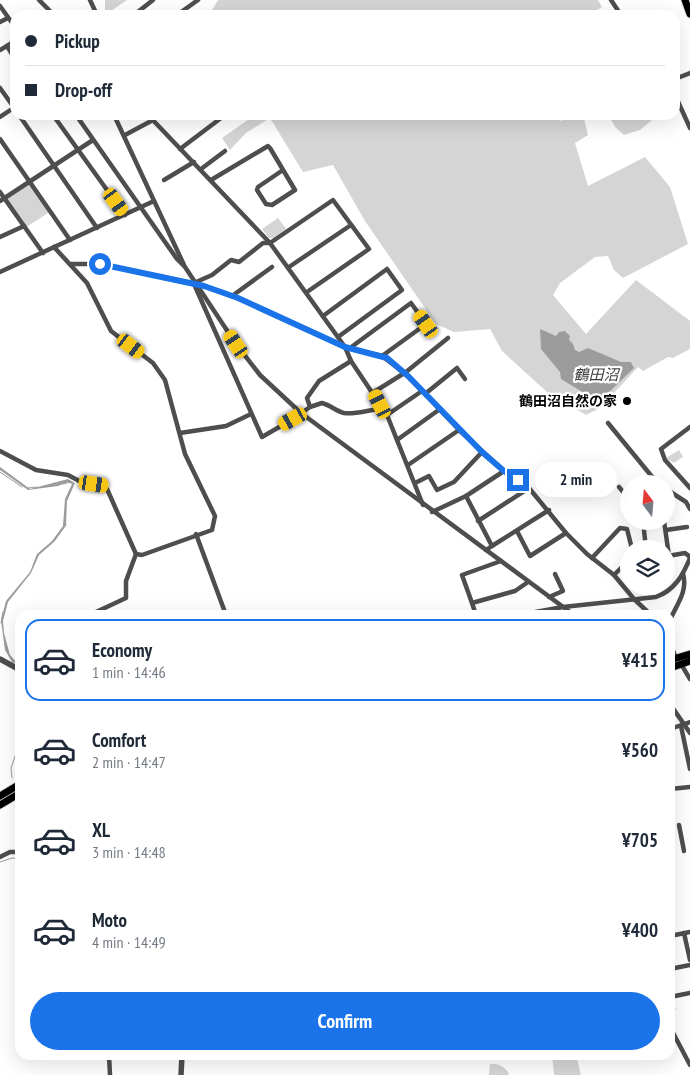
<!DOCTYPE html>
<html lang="en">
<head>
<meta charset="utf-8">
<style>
  :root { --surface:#fff; --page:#f2f2f3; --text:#1f2937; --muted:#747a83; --line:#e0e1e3; --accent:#1a73e8 }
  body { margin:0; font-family:"PT Sans Narrow","Noto Sans JP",sans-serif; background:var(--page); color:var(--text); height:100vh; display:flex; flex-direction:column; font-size:19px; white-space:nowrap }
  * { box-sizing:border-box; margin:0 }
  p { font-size:16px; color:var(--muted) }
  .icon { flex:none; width:28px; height:28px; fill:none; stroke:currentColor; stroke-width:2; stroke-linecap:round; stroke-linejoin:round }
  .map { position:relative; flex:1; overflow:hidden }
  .panel { position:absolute; left:15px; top:610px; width:660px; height:450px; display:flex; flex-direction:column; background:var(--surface); border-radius:15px; box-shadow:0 5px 20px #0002 }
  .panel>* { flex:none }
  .hud { position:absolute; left:10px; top:10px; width:670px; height:110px; border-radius:15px; box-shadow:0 5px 20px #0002; display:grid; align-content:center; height:110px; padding:0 15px; background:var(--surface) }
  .needle { width:32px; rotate:344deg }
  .fabs { position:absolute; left:620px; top:475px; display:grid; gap:10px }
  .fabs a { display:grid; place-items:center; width:55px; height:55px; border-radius:50%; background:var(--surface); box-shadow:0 5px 20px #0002; font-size:25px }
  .end { position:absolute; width:22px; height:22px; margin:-11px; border:6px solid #1a73e8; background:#fff; box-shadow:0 0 0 2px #fff }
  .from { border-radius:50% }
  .bubble { position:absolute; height:35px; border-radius:18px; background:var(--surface); box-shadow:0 5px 20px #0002; font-size:16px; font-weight:800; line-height:35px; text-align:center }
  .car { position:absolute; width:15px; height:30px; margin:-15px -8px; border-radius:6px; box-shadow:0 0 4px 1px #0007; background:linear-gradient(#f5c518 24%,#345 0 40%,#f5c518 0 76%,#345 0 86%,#f5c518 0) }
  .hud b { display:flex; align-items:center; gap:18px; height:48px; font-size:19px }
  .hud b+b { border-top:1px solid var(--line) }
  .hud i { width:12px; height:12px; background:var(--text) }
  ul { padding:9px 0 0; list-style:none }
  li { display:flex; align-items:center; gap:15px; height:82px; margin:0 10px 8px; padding:0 5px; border:2px solid transparent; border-radius:15px }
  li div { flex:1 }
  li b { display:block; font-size:19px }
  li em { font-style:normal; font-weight:800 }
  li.current { border-color:var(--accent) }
  li>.icon { width:45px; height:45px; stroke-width:1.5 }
  .action { display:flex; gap:10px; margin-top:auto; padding:10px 15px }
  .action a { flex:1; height:58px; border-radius:30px; background:var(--accent); color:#fff; font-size:20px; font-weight:800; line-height:58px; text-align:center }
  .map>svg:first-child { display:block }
  .green { fill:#d5d5d5 }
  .water { fill:#9c9c9c }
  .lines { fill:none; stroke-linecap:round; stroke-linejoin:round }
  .stream { stroke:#9c9c9c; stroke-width:1 }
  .primary-casing { stroke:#dbdbdb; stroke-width:9 }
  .minor { stroke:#4e4e4e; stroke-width:4.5 }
  .tertiary { stroke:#4e4e4e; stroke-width:5.5 }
  .primary { stroke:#000; stroke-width:7 }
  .route { stroke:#1a73e8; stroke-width:6 }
  .poi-dot { fill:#000; stroke:#fff; stroke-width:2 }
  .labels { text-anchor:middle; stroke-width:4.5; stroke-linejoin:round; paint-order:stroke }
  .poi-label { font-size:14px; font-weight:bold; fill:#000; stroke:#fff; text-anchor:end }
  .water-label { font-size:15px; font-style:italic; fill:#3d3d3d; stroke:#fff }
</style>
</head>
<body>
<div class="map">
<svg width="690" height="1075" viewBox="0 0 690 1075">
  <rect width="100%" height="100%" fill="#fff"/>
  <g class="green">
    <polygon points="105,0 127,0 105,15"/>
    <polygon points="218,0 598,0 602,7 588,15 209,15"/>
    <polygon points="255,115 555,115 561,121 572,115 583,115 588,135 575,143 588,186 645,157 670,187 688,244 623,278 614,270 608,256 595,257 560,283 553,295 586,334 636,280 690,321 690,349 673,358 668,357 643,371 638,367 600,408 586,415 548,393 502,351 490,329 454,332 436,324 365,221 333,165 303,172 270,118 246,133 230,150 222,138"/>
    <polygon points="608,115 658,115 640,130 624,135 616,128"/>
    <polygon points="30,182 51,211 25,228 5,199"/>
    <polygon points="278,218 286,229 273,238 269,238 262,229"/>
    <polygon points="679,450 683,457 674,463 666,458"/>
    <polygon points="552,1055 576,1055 581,1075 554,1075"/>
    <path d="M490 1064C497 1063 507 1067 509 1075H489Z"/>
  </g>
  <g class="water">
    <polygon points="540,329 556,336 559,332 565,331 570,336 569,340 573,344 575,350 579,352 588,348 621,362 631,362 634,368 599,402 561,379 560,372 541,349"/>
    <polygon points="0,467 30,489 68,479 75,483 67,501 66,525 54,542 39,555 31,573 8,602 3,621 4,633 10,655 20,666 12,662 5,650 1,620 6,601 30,572 37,554 52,541 63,526 65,499 72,484 68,482 58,486 28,490 0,470"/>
  </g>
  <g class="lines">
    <g class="stream">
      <polyline points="0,472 22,487"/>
      <polyline points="63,484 71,482"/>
      <polyline points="28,488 37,487"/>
      <polyline points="55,540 66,525"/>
      <polyline points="1,623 3,612"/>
      <polyline points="12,778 11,768 20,742"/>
      <polyline points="0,862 12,858 20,859"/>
    </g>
    <defs>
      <g id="primary">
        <polyline points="685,0 690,14"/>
        <polyline points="670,660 690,654"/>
        <polyline points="670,668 690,661"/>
        <polyline points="0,796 20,784"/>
        <polyline points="0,805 20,793"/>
      </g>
    </defs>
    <use href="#primary" class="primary-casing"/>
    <g class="minor">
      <polyline points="39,0 54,15"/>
      <polyline points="90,0 97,15"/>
      <polyline points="611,0 621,15"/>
      <polyline points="0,6 15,27"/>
      <polyline points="134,15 153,0"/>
      <polyline points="177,15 198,0"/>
      <polyline points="0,22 8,18"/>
      <polyline points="7,46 15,59"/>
      <polyline points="0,50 15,41"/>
      <polyline points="675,79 690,73"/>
      <polyline points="0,88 15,109"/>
      <polyline points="675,95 690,128"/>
      <polyline points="19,115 97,228"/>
      <polyline points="53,115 125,215"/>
      <polyline points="76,115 177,259 185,267 236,344 260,375 301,413 574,615"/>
      <polyline points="114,115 184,265"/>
      <polyline points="148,115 270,243 333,200 369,249 307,292"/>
      <polyline points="0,117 15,107"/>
      <polyline points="125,135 153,120"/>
      <polyline points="0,139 70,240"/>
      <polyline points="180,149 225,115"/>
      <polyline points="201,169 225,151"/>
      <polyline points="164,180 194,162"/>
      <polyline points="211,180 268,146 270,148 295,190 272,205 266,204 257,190 258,187 283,170"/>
      <polyline points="0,192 43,253"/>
      <polyline points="0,201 93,140"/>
      <polyline points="0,237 24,226"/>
      <polyline points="54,247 87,283 111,331 153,363 165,380 185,454 215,516 212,530 142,555 136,554"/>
      <polyline points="71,264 100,264 204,286 238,298 345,347 382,356 408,376 459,430 408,465"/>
      <polyline points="289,267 351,225"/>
      <polyline points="0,272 154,201"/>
      <polyline points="194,283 212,275 231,260 239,262 263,243 270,243 345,347 351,361 387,415 423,505"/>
      <polyline points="194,284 262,437 293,419 310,407 307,398 319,381 351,361"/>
      <polyline points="232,296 272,267"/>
      <polyline points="323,316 387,269 402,290 338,337"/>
      <polyline points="350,348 411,303 426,324 382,356"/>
      <polyline points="374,392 406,372 448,338"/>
      <polyline points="425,394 457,368 465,379"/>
      <path d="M310 407 322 403C330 405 336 411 344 413 356 415 370 409 383 409"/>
      <polyline points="387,415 422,391"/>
      <polyline points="608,423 658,484"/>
      <polyline points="690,427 661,449 665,460 690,488"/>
      <polyline points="459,430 504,471 529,488 566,533 587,554 614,575 634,599 651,615"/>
      <polyline points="180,433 226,426 251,414"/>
      <polyline points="397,440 440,409"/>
      <polyline points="0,451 36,470 68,475 83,483 104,486 107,489 136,554 126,581 126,598 96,612 96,615"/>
      <polyline points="415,483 429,476 437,490 454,482 482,452"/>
      <polyline points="619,487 629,499"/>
      <polyline points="666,489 686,502 690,509"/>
      <polyline points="432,512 466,496"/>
      <polyline points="478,521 529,488"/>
      <polyline points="643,521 646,549"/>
      <polyline points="664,521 669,556"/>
      <polyline points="666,530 687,527"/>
      <polyline points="517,531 530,556 566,533"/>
      <polyline points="196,534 226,615"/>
      <polyline points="492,546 549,510"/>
      <polyline points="486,550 492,546 466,496 504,471"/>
      <polyline points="668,556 685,553 690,557"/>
      <polyline points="592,558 620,528 627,529 632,549"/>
      <polyline points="501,561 462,575 472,603 515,591 528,582"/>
      <polyline points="614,575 629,560"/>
      <polyline points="549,597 563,591 555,574"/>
      <polyline points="472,603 476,615"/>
      <path d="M519 615 563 607 656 597C675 590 683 575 690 558"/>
      <path d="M670 620C677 604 688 591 683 574"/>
      <polyline points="670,643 676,658"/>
      <polyline points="681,664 690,679"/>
      <polyline points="670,704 690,733"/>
      <polyline points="681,726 690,769"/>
      <polyline points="670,729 690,722"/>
      <polyline points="670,789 690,787"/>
      <polyline points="679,825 684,851"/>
      <polyline points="0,857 10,852 20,852"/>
      <polyline points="684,933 690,960"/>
      <polyline points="670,936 690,932"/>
      <polyline points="670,969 690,965"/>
      <polyline points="670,997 690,993"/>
      <polyline points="670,1003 673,1009 670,1017"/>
      <polyline points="670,1027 690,1065"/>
      <polyline points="109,1055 110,1075"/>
    </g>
    <g class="tertiary">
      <polyline points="0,659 20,670"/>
      <polyline points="181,1075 182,1055"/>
    </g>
    <use href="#primary" class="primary"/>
  </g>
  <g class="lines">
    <polyline class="route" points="100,264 204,286 238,298 345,347 387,358 408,376 482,452 504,471 518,480"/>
  </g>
  <circle class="poi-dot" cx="627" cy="401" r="5"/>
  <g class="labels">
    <g class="poi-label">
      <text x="617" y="406">鶴田沼自然の家</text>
    </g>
    <g class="water-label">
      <text x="596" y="380">鶴田沼</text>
    </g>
  </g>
</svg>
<div class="fabs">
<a><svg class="needle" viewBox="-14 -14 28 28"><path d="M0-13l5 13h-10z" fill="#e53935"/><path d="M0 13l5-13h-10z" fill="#747a83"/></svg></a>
<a><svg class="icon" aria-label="layers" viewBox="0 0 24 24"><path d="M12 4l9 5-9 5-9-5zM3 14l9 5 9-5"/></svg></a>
</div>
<i class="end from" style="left:100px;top:264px"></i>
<i class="end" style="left:518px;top:480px"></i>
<div class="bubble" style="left:535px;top:462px;width:82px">2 min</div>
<i class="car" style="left:116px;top:202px;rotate:144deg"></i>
<i class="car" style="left:426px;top:324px;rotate:325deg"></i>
<i class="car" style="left:236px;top:344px;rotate:326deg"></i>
<i class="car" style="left:131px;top:346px;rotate:127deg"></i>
<i class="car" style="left:380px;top:404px;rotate:333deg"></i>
<i class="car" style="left:293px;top:419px;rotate:241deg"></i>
<i class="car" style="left:94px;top:484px;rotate:98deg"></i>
<div class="hud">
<b><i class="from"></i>Pickup</b>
<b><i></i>Drop-off</b>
</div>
<section class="panel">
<ul>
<li class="current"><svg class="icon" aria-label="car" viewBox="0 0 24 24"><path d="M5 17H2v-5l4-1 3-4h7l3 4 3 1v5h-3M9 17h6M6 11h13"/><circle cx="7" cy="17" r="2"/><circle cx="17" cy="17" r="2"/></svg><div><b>Economy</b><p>1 min · 14:46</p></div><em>¥415</em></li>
<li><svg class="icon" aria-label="car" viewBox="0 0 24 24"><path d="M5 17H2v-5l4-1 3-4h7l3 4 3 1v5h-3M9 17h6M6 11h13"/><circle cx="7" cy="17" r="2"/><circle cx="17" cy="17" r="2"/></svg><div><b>Comfort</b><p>2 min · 14:47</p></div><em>¥560</em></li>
<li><svg class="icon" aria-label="car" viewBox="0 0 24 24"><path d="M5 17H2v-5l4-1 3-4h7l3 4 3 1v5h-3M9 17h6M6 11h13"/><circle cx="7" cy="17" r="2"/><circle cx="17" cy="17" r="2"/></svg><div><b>XL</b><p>3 min · 14:48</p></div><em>¥705</em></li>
<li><svg class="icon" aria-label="car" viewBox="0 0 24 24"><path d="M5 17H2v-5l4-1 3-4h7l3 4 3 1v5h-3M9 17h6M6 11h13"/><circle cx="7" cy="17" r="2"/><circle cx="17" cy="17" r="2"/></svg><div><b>Moto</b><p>4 min · 14:49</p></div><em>¥400</em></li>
</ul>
<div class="action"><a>Confirm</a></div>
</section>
</div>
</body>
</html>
